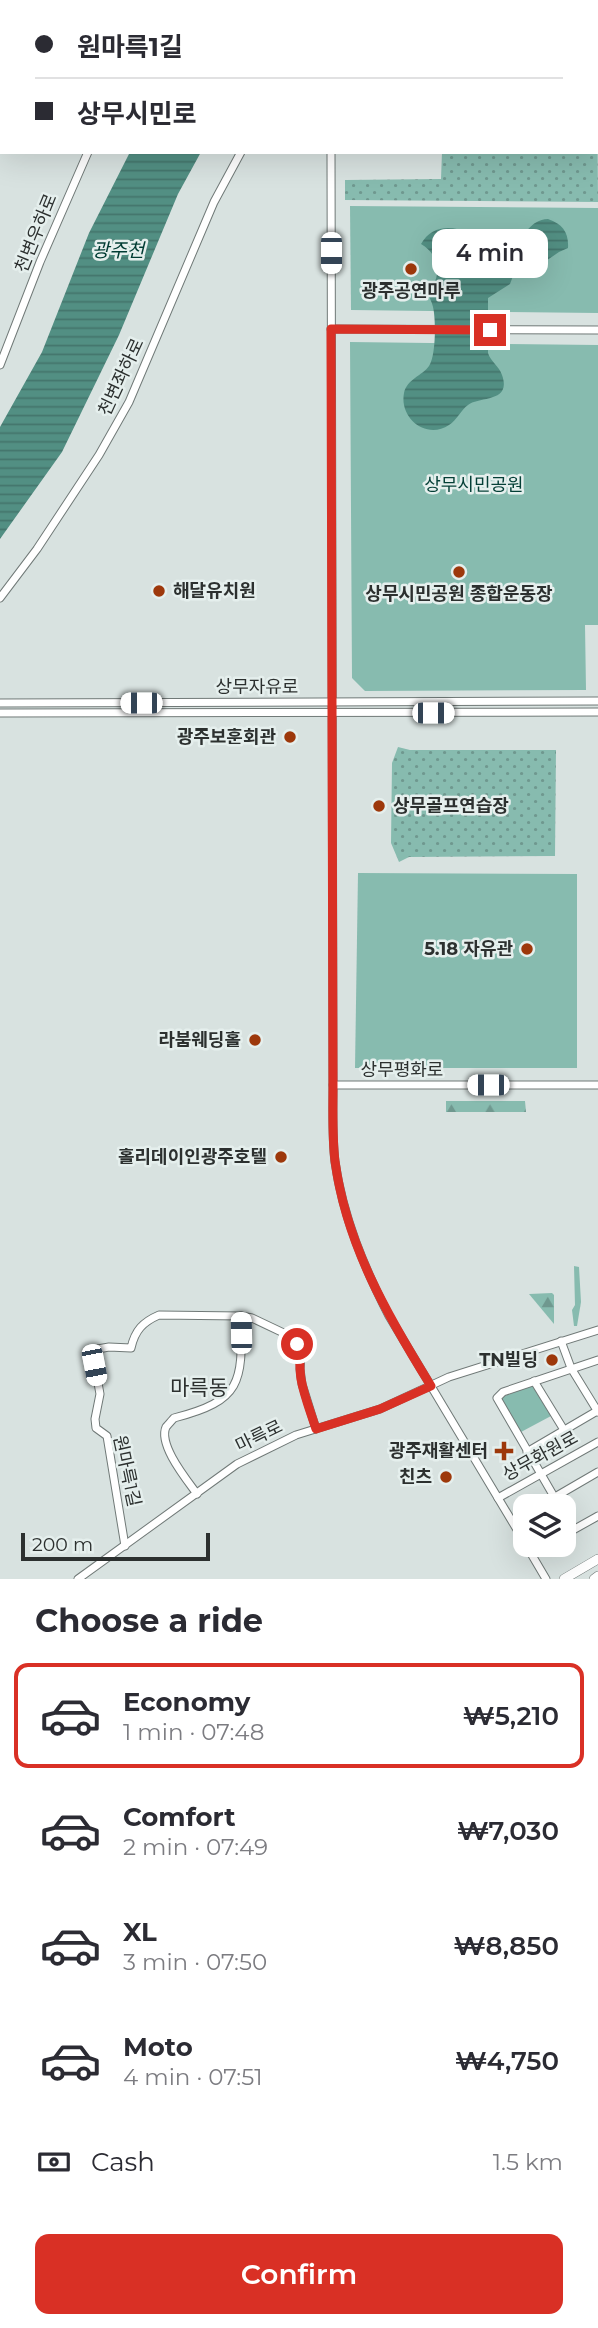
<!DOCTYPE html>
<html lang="en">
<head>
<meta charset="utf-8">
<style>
  :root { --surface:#fff; --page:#f2f2f3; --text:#2b2b33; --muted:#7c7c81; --line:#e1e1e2; --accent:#d93025 }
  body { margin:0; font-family:Montserrat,"Noto Sans KR",sans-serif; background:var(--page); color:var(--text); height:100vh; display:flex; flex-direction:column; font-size:26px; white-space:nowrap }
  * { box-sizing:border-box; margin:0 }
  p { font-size:23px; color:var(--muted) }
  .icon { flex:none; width:38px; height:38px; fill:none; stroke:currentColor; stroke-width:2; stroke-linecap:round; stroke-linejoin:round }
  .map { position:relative; height:1579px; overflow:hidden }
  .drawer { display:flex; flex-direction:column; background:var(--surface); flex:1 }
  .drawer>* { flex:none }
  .hud { position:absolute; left:0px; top:0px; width:598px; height:154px; box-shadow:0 7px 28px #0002; display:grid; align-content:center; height:154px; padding:0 35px; background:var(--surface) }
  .tools { position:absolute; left:513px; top:1494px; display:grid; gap:14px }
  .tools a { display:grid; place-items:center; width:63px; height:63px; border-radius:14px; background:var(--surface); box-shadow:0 7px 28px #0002; font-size:35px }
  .scale { position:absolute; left:21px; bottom:18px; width:189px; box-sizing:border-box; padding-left:7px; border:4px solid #2c302f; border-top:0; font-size:19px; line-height:24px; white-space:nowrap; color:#2c302f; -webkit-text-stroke:5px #e5efed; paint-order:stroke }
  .end { position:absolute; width:32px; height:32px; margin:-16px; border:9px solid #d93025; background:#fff; box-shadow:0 0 0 4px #fff }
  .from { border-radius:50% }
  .bubble { position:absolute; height:49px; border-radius:14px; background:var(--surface); box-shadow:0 7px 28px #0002; font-size:23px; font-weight:600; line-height:49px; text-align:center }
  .car { position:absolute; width:21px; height:42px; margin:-21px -10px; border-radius:9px; box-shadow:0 0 5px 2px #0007; background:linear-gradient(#fff 24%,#345 0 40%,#fff 0 76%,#345 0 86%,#fff 0) }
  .hud b { display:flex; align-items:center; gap:24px; height:66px; font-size:26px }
  .hud b+b { border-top:2px solid var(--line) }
  .hud i { width:18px; height:18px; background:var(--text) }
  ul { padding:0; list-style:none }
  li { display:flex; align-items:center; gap:21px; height:105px; margin:0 14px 10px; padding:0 21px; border:4px solid transparent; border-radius:14px }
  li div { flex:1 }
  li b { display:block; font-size:26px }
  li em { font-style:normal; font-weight:600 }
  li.selected { border-color:var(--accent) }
  li>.icon { width:63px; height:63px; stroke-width:1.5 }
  h2 { padding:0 35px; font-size:32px; line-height:84px }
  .pay { display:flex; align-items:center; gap:18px; height:77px; padding:0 35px; font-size:26px }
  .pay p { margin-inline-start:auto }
  .button { display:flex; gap:14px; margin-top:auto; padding:14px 35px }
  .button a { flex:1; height:80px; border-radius:14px; background:var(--accent); color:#fff; font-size:28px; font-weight:600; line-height:80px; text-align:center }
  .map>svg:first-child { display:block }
  .grass { fill:url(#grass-dots) }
  .forest { fill:url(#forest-firs) }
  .park { fill:#87bbaf }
  .water { fill:url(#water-rules) }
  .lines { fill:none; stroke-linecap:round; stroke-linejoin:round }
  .minor-casing { stroke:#707977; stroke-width:9 }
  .major-casing { stroke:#707977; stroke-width:10 }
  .minor { stroke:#fff; stroke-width:7 }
  .major { stroke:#fff; stroke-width:9 }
  .route { stroke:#d93025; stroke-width:9 }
  .poi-dot { fill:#9d380b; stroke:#e5efed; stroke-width:2.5 }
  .labels { text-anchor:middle; stroke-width:5; stroke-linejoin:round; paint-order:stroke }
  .street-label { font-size:18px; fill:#2c302f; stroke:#e5efed }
  .poi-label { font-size:18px; font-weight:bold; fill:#2c302f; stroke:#e5efed; text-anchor:end }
  .park-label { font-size:18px; fill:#043f36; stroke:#e5efed }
  .water-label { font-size:19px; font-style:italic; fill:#003c33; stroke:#e5efed }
  .quarter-label { font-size:21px; fill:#2c302f; stroke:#e5efed }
</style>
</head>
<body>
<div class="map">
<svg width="598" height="1579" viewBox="0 0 598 1579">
  <defs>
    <pattern id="grass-dots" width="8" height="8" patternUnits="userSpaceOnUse" patternTransform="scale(1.75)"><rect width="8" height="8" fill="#87bbaf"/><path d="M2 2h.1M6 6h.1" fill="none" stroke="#6f988f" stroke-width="1.8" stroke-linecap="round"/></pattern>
    <pattern id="forest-firs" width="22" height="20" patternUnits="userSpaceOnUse" patternTransform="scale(1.75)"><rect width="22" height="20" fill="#87bbaf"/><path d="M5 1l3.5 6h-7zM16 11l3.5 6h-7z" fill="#6f988f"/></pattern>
    <pattern id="water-rules" width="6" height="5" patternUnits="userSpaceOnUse" patternTransform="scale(1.75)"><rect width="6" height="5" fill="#528f83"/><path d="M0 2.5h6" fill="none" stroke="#44756c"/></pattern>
  </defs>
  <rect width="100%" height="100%" fill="#d8e2e0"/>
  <g class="grass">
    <polygon points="597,75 598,202 345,200 345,180 441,179 442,152 597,152"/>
    <polygon points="398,747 410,750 556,750 555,856 409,857 399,862 391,843 392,763"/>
  </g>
  <g class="forest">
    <polygon points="446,1101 525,1101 526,1112 446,1112"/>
    <polygon points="574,1266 579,1267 581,1302 577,1326 574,1326 572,1310 575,1305"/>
    <polygon points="552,1293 554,1295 554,1324 529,1294"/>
  </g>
  <g class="park">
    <polygon points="350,206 598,208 598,313 351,310"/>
    <polygon points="350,342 598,345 598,625 585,625 586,690 365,691 352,678"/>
    <polygon points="358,873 577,874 577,1068 355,1068"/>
    <polygon points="529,1386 533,1387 551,1416 521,1432 500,1398"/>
  </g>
  <g class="water">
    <polygon points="130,152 201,152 178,194 119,335 62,452 0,539 0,427 42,352 89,233"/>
    <path d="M548 219C563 224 569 233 568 248L559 252 537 267 526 264 516 268 510 284 488 298V353C491 362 499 366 502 375 512 403 479 396 468 405 461 410 457 420 449 425 427 440 399 419 404 393 407 379 422 376 429 366 436 356 436 319 433 307 432 302 429 297 427 292 443 278 440 255 421 244 435 218 469 227 484 246 494 244 503 248 512 243 527 236 529 220 548 219Z"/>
  </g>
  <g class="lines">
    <defs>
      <g id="minor">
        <polyline points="190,2 192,0"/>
        <polyline points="402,2 405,0"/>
        <path d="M331 152 333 1085C333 1111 332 1137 335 1162 343 1217 364 1267 389 1316L525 1543"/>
        <polyline points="331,329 598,330"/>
        <polyline points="0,365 40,262 88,152"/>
        <polyline points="0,598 37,549 99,455 129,402 214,202 241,152"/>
        <polyline points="0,703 598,701"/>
        <polyline points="0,713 598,712"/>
        <polyline points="333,1085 598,1085"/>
        <polyline points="561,1341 571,1368 598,1412"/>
        <polyline points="534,1381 564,1430"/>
        <polyline points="527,1452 597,1411"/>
        <path d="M197 1494C187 1480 158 1445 166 1427 167 1426 173 1419 174 1418 244 1400 242 1381 241 1316"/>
        <polyline points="555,1497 598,1472"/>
        <polyline points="498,1498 598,1442"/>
        <polyline points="560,1507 497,1398 503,1392 598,1360"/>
        <polyline points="564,1513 573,1530 598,1516"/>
        <polyline points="526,1545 546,1579"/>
        <path d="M125 1546 107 1436 96 1428 95 1419 100 1394 92 1350 109 1347 131 1348C135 1330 143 1322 159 1315L241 1316 252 1318 290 1336 297 1344 301 1356 300 1369 302 1384 316 1429"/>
        <polyline points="78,1579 237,1464 296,1435 380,1409 449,1377 598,1330"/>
      </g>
      <g id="major">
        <polyline points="564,1579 598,1559"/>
        <polyline points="594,1579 598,1576"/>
      </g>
    </defs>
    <use href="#minor" class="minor-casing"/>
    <use href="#major" class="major-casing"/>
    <use href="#minor" class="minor"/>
    <use href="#major" class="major"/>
  </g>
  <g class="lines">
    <path class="route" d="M297 1344C301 1356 299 1366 301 1379 304 1396 311 1413 316 1429L380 1409 431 1386C387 1315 346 1244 335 1161 332 1136 333 1110 333 1086L331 329 490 330"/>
  </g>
  <g class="poi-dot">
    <circle cx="411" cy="269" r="7"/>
    <circle cx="459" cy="572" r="7"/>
    <circle cx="159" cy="591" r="7"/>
    <circle cx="290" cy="737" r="7"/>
    <circle cx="379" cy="806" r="7"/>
    <circle cx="527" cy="949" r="7"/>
    <circle cx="255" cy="1040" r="7"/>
    <circle cx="281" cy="1157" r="7"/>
    <circle cx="552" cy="1360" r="7"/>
    <path d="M500.5 1440.5h7v7h7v7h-7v7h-7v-7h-7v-7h7z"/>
    <circle cx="446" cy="1477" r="7"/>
  </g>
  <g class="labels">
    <g class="street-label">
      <text transform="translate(36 233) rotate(-68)" y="6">천변우하로</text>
      <text transform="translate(121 377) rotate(-65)" y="6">천변좌하로</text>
      <text x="257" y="693">상무자유로</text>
      <text x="402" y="1076">상무평화로</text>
      <text transform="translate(259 1436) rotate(-26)" y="6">마륵로</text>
      <text transform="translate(540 1456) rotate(-29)" y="6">상무화원로</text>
      <text transform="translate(127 1471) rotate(78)" y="6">원마륵1길</text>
    </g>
    <g class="poi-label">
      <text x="411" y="297" text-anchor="middle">광주공연마루</text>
      <text x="173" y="597" text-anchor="start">해달유치원</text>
      <text x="459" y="600" text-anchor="middle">상무시민공원 종합운동장</text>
      <text x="276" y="743">광주보훈회관</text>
      <text x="393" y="812" text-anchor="start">상무골프연습장</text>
      <text x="513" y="955">5.18 자유관</text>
      <text x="241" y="1046">라붐웨딩홀</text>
      <text x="267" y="1163">홀리데이인광주호텔</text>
      <text x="538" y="1366">TN빌딩</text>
      <text x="488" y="1457">광주재활센터</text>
      <text x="432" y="1483">친츠</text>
    </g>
    <g class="park-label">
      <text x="474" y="491">상무시민공원</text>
    </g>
    <g class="water-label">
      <text x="118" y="257">광주천</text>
    </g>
    <g class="quarter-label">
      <text x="199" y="1395">마륵동</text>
    </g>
  </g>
</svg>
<div class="tools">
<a><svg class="icon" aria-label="layers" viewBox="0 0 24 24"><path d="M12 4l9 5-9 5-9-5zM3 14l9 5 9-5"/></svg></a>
</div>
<div class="scale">200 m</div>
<i class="end from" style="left:297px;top:1344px"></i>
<i class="end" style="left:490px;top:330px"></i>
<div class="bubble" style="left:432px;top:229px;width:116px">4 min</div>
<i class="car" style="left:331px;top:253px;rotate:180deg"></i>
<i class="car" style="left:141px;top:703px;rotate:270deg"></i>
<i class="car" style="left:433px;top:713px;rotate:90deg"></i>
<i class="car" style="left:488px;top:1085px;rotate:270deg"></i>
<i class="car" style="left:241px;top:1333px;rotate:359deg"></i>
<i class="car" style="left:94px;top:1365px;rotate:169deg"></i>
<div class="hud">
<b><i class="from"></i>원마륵1길</b>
<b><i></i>상무시민로</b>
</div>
</div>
<section class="drawer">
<h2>Choose a ride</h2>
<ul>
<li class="selected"><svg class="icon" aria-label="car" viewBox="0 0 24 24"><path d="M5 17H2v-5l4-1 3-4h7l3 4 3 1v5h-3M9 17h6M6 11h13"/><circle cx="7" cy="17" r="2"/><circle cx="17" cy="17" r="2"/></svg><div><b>Economy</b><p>1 min · 07:48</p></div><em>₩5,210</em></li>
<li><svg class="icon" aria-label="car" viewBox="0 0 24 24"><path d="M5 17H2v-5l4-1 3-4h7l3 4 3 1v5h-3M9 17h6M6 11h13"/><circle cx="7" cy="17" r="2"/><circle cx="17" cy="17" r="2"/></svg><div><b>Comfort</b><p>2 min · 07:49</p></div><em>₩7,030</em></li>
<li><svg class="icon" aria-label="car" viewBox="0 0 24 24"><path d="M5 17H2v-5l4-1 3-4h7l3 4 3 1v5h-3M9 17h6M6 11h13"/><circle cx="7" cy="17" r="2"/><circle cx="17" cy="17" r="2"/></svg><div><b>XL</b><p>3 min · 07:50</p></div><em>₩8,850</em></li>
<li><svg class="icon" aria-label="car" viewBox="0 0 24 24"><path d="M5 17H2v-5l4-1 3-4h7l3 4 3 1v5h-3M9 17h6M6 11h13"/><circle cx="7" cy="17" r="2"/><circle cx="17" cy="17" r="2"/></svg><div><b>Moto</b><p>4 min · 07:51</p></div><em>₩4,750</em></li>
</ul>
<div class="pay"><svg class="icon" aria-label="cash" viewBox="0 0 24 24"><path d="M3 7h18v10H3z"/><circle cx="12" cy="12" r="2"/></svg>Cash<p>1.5 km</p></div>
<div class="button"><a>Confirm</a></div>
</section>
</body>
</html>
